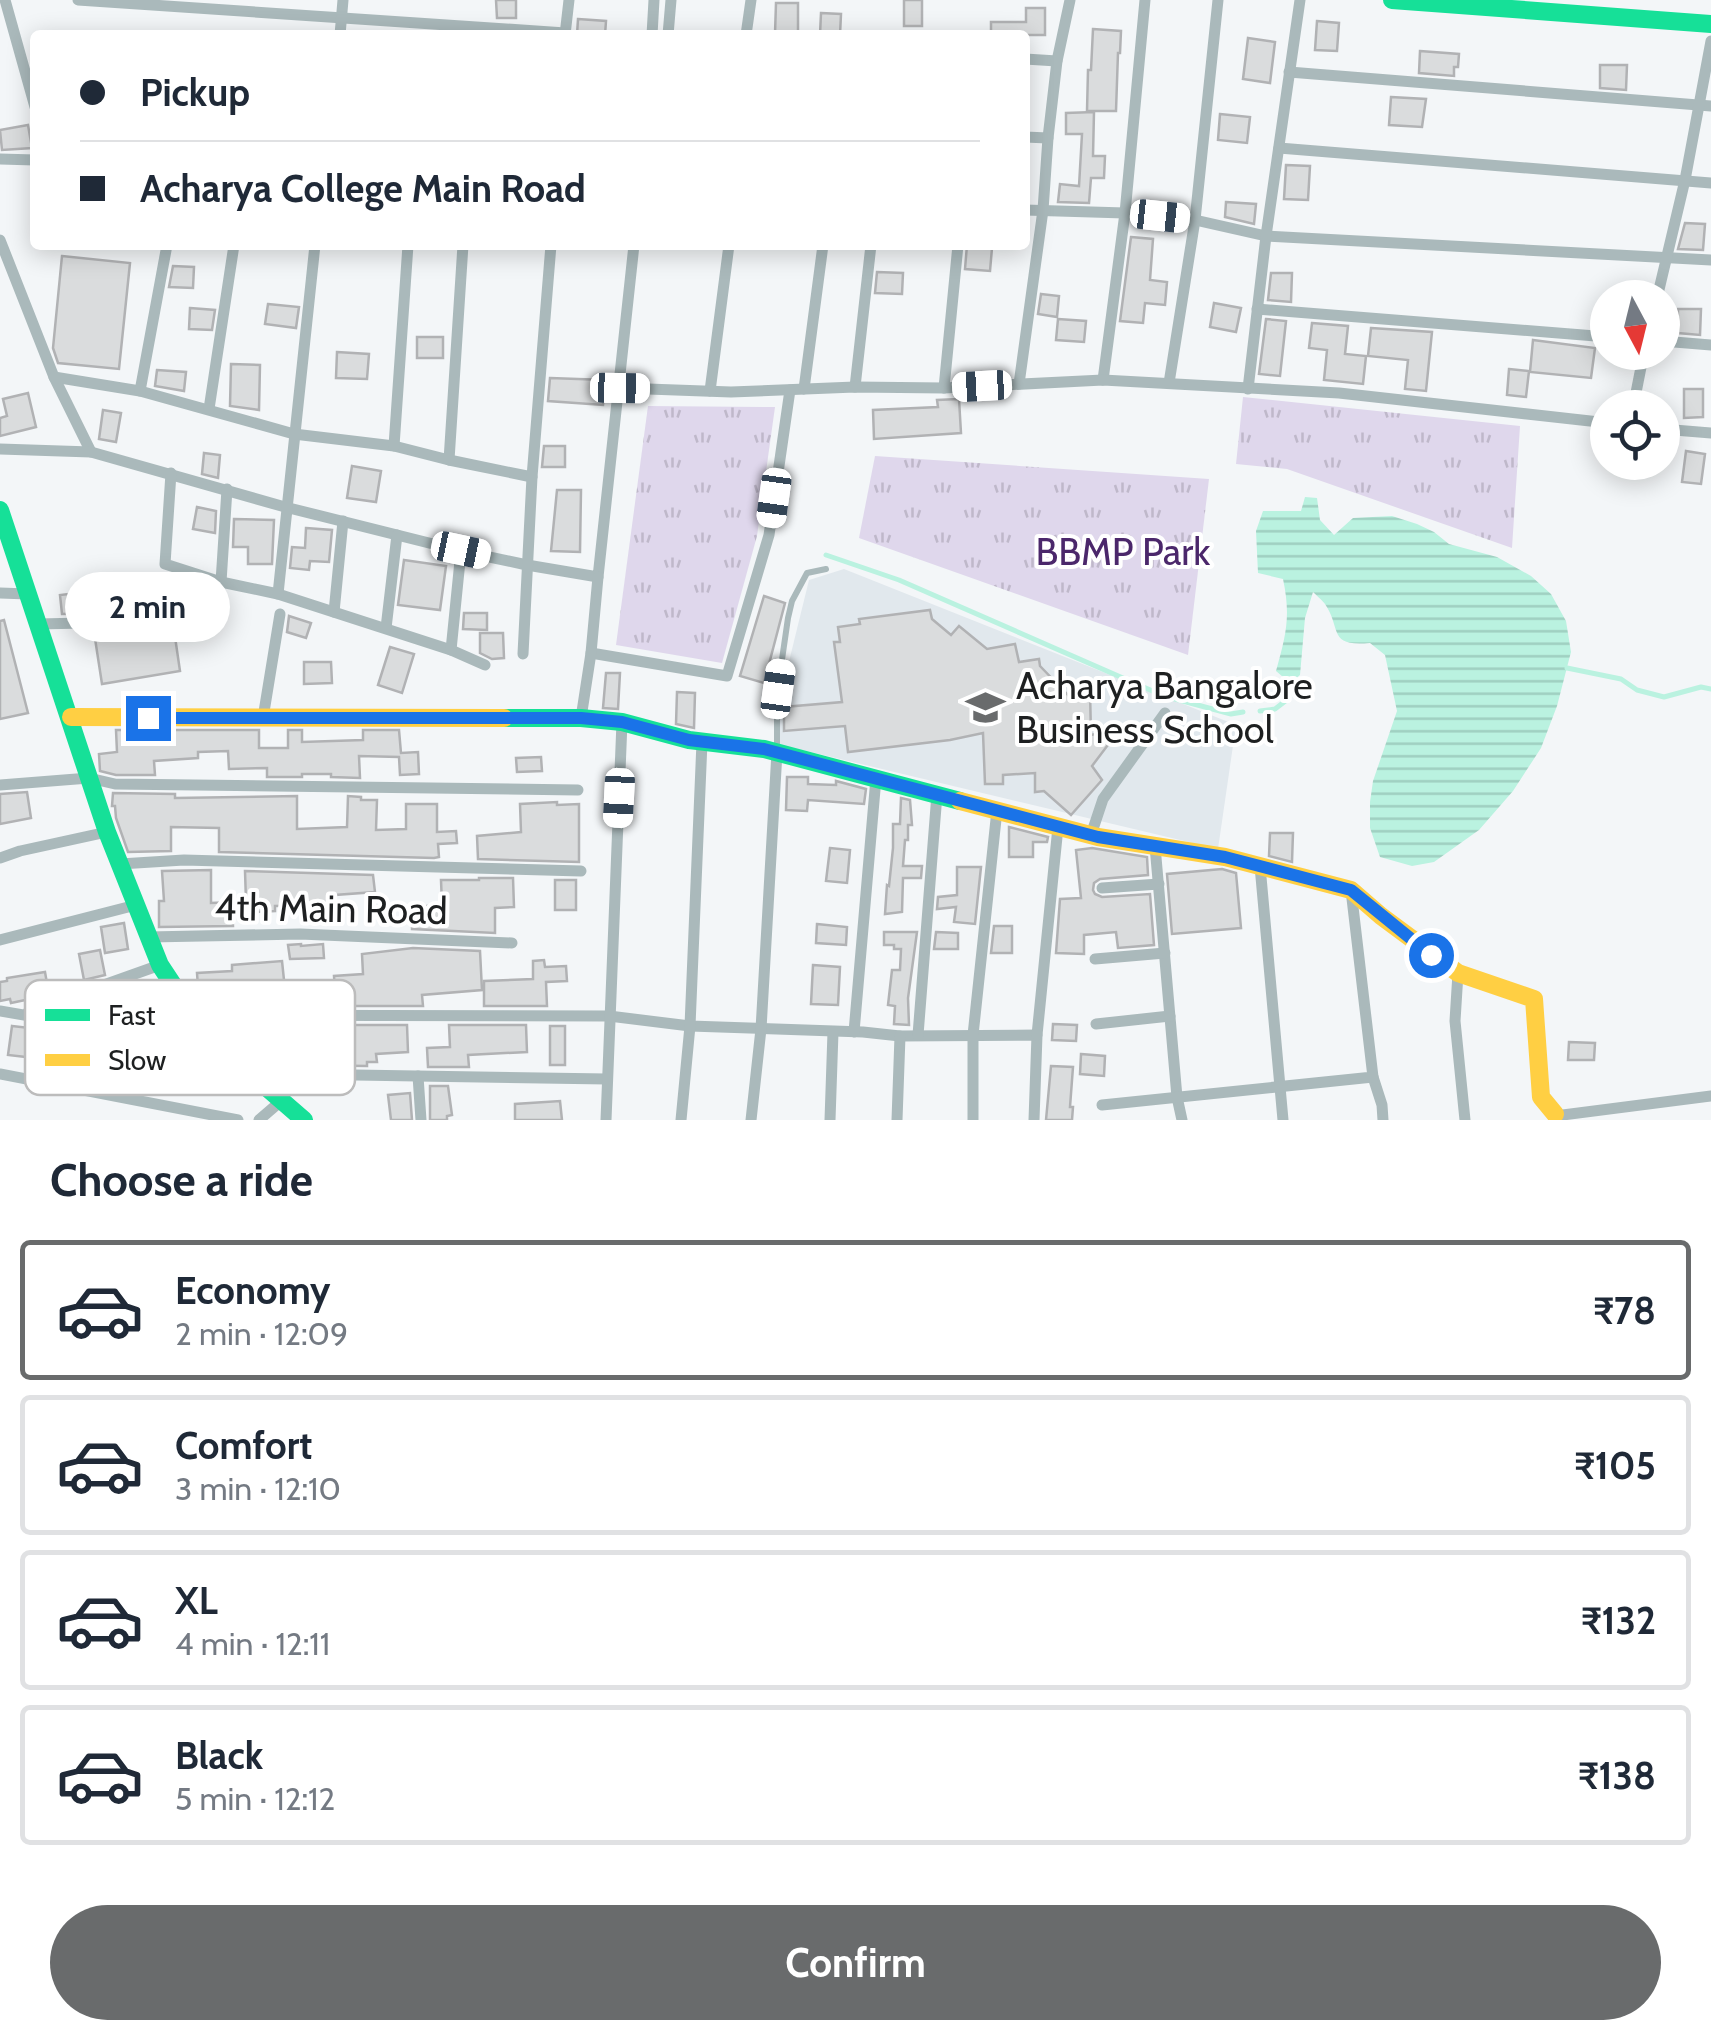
<!DOCTYPE html>
<html lang="en">
<head>
<meta charset="utf-8">
<style>
  :root { --surface:#fff; --page:#f6f6f7; --text:#1f2937; --muted:#747a83; --line:#e0e1e3; --accent:#696b6c }
  body { margin:0; font-family:Cabin,sans-serif; background:var(--page); color:var(--text); height:100vh; display:flex; flex-direction:column; font-size:38px; white-space:nowrap }
  * { box-sizing:border-box; margin:0 }
  p { font-size:32px; color:var(--muted) }
  .icon { flex:none; width:55px; height:55px; fill:none; stroke:currentColor; stroke-width:2; stroke-linecap:round; stroke-linejoin:round }
  .map { position:relative; height:1120px; overflow:hidden }
  .details { display:flex; flex-direction:column; background:var(--surface); flex:1 }
  .details>* { flex:none }
  .top-card { position:absolute; left:30px; top:30px; width:1000px; height:220px; border-radius:10px; box-shadow:0 5px 25px #0003; display:grid; align-content:center; height:220px; padding:0 50px; background:var(--surface) }
  .needle { width:65px; rotate:173deg }
  .controls { position:absolute; left:1590px; top:280px; display:grid; gap:20px }
  .controls a { display:grid; place-items:center; width:90px; height:90px; border-radius:50%; background:var(--surface); box-shadow:0 5px 25px #0003; font-size:50px }
  .end { position:absolute; width:45px; height:45px; margin:-22px; border:12px solid #1a73e8; background:#fff; box-shadow:0 0 0 5px #fff }
  .from { border-radius:50% }
  .bubble { position:absolute; height:70px; border-radius:35px; background:var(--surface); box-shadow:0 5px 25px #0003; font-size:32px; font-weight:800; line-height:70px; text-align:center }
  .car { position:absolute; width:30px; height:60px; margin:-30px -15px; border-radius:12px; box-shadow:0 0 8px 2px #0007; background:linear-gradient(#fff 24%,#345 0 40%,#fff 0 76%,#345 0 86%,#fff 0) }
  .top-card b { display:flex; align-items:center; gap:35px; height:95px; font-size:38px }
  .top-card b+b { border-top:2px solid var(--line) }
  .top-card i { width:25px; height:25px; background:var(--text) }
  ul { padding:0; list-style:none }
  li { display:flex; align-items:center; gap:30px; height:140px; margin:0 20px 15px; padding:0 30px; border:5px solid var(--line); border-radius:10px }
  li div { flex:1 }
  li b { display:block; font-size:38px }
  li em { font-style:normal; font-weight:800 }
  li.on { border-color:var(--accent) }
  li>.icon { width:90px; height:90px; stroke-width:1.5 }
  h2 { padding:0 50px; font-size:45px; line-height:120px }
  .action { display:flex; gap:20px; margin-top:auto; padding:20px 50px }
  .action a { flex:1; height:115px; border-radius:60px; background:var(--accent); color:#fff; font-size:40px; font-weight:800; line-height:115px; text-align:center }
  .map>svg:first-child { display:block }
  .built { fill:#e1e8ed }
  .grass { fill:url(#grass-tufts) }
  .water { fill:url(#water-rules) }
  .lines { fill:none; stroke-linecap:round; stroke-linejoin:round }
  .stream { stroke:#baf2e0; stroke-width:5 }
  .building { fill:#dadcdd; stroke:#b1b2b4; stroke-width:2.5 }
  .lane { stroke:#aab9bb; stroke-width:6 }
  .street { stroke:#aab9bb; stroke-width:11 }
  .fast { stroke:#16e098; stroke-width:18 }
  .slow { stroke:#ffcf43; stroke-width:18 }
  .route { stroke:#1a73e8; stroke-width:12 }
  .labels { text-anchor:middle; stroke-width:8; stroke-linejoin:round; paint-order:stroke }
  .park-label { font-size:38px; fill:#4b276b; stroke:#fff }
  .poi-label { font-size:38px; fill:#1e2021; stroke:#fff; text-anchor:start }
  .street-label { font-size:38px; fill:#1e2021; stroke:#fff }
  .key { fill:#fff; stroke:#bcbcbc; stroke-width:2.5 }
  .key-label { font-size:28px; fill:#1e2021 }
</style>
</head>
<body>
<div class="map">
<svg width="1711" height="1120" viewBox="0 0 1711 1120">
  <defs>
    <pattern id="grass-tufts" width="24" height="20" patternUnits="userSpaceOnUse" patternTransform="scale(2.5)"><rect width="24" height="20" fill="#dfd7ec"/><path d="M3 7l-1-3M5 7V3M7 7l1-3M15 17l-1-3M17 17v-4M19 17l1-3" fill="none" stroke="#bfb8ca"/></pattern>
    <pattern id="water-rules" width="6" height="5" patternUnits="userSpaceOnUse" patternTransform="scale(2.5)"><rect width="6" height="5" fill="#baf2e0"/><path d="M0 2.5h6" fill="none" stroke="#9fcfc0"/></pattern>
  </defs>
  <rect width="100%" height="100%" fill="#f3f6f8"/>
  <polygon class="built" points="844,569 1236,725 1218,849 777,744 782,690 809,580"/>
  <g class="grass">
    <polygon points="1243,397 1520,426 1512,548 1287,469 1236,464"/>
    <polygon points="648,406 775,407 757,536 722,663 616,645"/>
    <polygon points="875,456 1209,479 1188,655 859,538"/>
  </g>
  <path class="water" d="M1305 497 1317 498 1320 520 1334 535 1353 518 1392 516 1417 524 1434 532 1449 544 1497 557 1531 576 1551 594 1566 621 1571 652 1557 706 1541 748 1513 791 1479 830 1434 862 1412 866 1380 857 1370 828V802L1373 781 1397 711 1385 655 1370 643C1327 647 1342 629 1325 604 1324 602 1314 593 1313 592L1305 618 1300 675 1290 683 1276 671C1286 635 1291 616 1283 579L1258 573 1256 531 1263 511H1301Z"/>
  <g class="lines">
    <g class="stream">
      <polyline points="826,555 899,580 1164,696 1231,714 1243,712"/>
      <polyline points="1567,668 1621,679 1637,690 1664,697 1701,687 1711,689"/>
      <polyline points="1260,711 1275,709 1288,699 1290,683"/>
    </g>
  </g>
  <g class="building">
    <polygon points="496,0 516,0 516,18 497,18"/>
    <rect x="904" y="0" width="18" height="26"/>
    <polygon points="776,3 798,3 798,34 775,34"/>
    <polygon points="1026,8 1045,8 1045,35 991,35 991,22 1026,22"/>
    <polygon points="821,13 841,14 840,35 820,35"/>
    <polygon points="578,19 606,21 605,35 577,35"/>
    <polygon points="1317,21 1339,23 1337,51 1315,50"/>
    <polygon points="1093,29 1121,31 1120,53 1118,53 1116,111 1087,111 1088,70 1091,70"/>
    <polygon points="1248,38 1275,42 1270,83 1243,79"/>
    <polygon points="1420,51 1459,54 1458,67 1454,67 1454,76 1419,73"/>
    <polygon points="1600,65 1627,65 1626,90 1600,88"/>
    <polygon points="1391,97 1426,99 1422,127 1389,125"/>
    <polygon points="1094,112 1093,156 1105,156 1104,178 1091,178 1089,203 1058,202 1060,184 1079,186 1082,134 1066,134 1066,113"/>
    <polygon points="1220,114 1250,117 1247,143 1218,140"/>
    <polygon points="28,125 32,148 2,150 0,130"/>
    <polygon points="1286,165 1310,166 1308,200 1284,199"/>
    <polygon points="1226,202 1256,204 1254,224 1225,217"/>
    <polygon points="1685,223 1705,224 1703,250 1678,249"/>
    <polygon points="1131,237 1153,239 1150,280 1167,282 1165,305 1145,303 1143,323 1120,321"/>
    <polygon points="967,245 992,248 990,271 965,269"/>
    <polygon points="62,256 130,263 119,369 58,363 53,348"/>
    <polygon points="173,266 194,267 193,288 169,287"/>
    <polygon points="877,272 903,273 902,294 875,293"/>
    <polygon points="1271,273 1292,273 1291,302 1268,300"/>
    <polygon points="1041,294 1059,296 1057,317 1038,314"/>
    <polygon points="1214,303 1241,308 1236,332 1210,327"/>
    <polygon points="268,304 299,307 296,328 265,324"/>
    <polygon points="190,308 215,310 212,330 189,329"/>
    <polygon points="1678,309 1701,309 1700,335 1678,333"/>
    <polygon points="1058,319 1086,321 1084,342 1056,340"/>
    <polygon points="1266,319 1286,321 1280,376 1259,374"/>
    <polygon points="1312,323 1348,326 1345,354 1366,356 1363,384 1324,380 1327,350 1309,348"/>
    <polygon points="1371,328 1432,332 1426,391 1405,389 1408,360 1368,356"/>
    <rect x="417" y="337" width="26" height="21"/>
    <polygon points="1533,340 1595,348 1591,378 1530,372"/>
    <polygon points="337,352 369,354 367,379 336,378"/>
    <polygon points="231,364 260,365 259,410 230,406"/>
    <polygon points="1509,369 1529,371 1526,397 1507,395"/>
    <polygon points="157,370 186,372 184,391 155,386"/>
    <polygon points="550,378 605,380 603,405 548,401"/>
    <polygon points="1684,389 1703,389 1703,417 1684,418"/>
    <polygon points="28,393 36,427 0,436 0,418 7,416 3,399"/>
    <polygon points="959,399 961,433 874,439 873,410 938,407 937,400"/>
    <polygon points="103,410 121,413 116,442 99,439"/>
    <polygon points="544,446 565,446 565,467 542,467"/>
    <polygon points="1686,451 1705,454 1701,484 1682,482"/>
    <polygon points="204,453 220,455 218,478 202,474"/>
    <polygon points="352,466 381,471 376,502 347,498"/>
    <polygon points="557,490 581,490 580,552 551,551"/>
    <polygon points="197,507 216,511 215,533 193,529"/>
    <polygon points="234,519 274,520 272,564 248,564 248,547 233,547"/>
    <polygon points="306,528 332,530 329,562 310,561 309,570 290,568 292,547 305,548"/>
    <polygon points="404,560 446,566 440,610 398,605"/>
    <polygon points="102,590 158,591 158,612 62,614 60,595"/>
    <polygon points="764,596 785,603 764,683 740,676"/>
    <polygon points="930,610 932,619 951,635 959,626 987,649 1015,644 1019,662 1039,659 1040,666 1069,696 1090,691 1091,735 1120,729 1092,766 1102,780 1071,815 1044,791 1035,792 1035,773 1003,775 1003,784 985,784 983,733 950,740 848,752 845,726 784,731 784,707 842,702 834,642 840,642 838,627 860,624 859,619"/>
    <polygon points="464,613 487,613 487,630 463,629"/>
    <polygon points="289,616 311,623 306,638 287,632"/>
    <polygon points="4,620 28,713 0,719 0,621"/>
    <polygon points="174,630 180,671 102,684 94,632"/>
    <polygon points="480,633 503,633 504,658 492,659 480,653"/>
    <polygon points="390,647 414,654 402,693 378,685"/>
    <polygon points="304,662 331,662 332,683 304,684"/>
    <polygon points="606,673 620,673 618,709 603,708"/>
    <polygon points="677,692 695,693 694,728 676,724"/>
    <polygon points="116,730 259,730 259,748 288,748 288,730 302,730 302,742 363,740 363,730 399,730 401,753 418,752 419,774 400,775 399,757 359,756 360,778 331,777 331,774 302,774 302,777 267,777 267,768 229,769 228,751 198,752 198,758 154,761 155,775 116,775 100,771 99,754 117,752"/>
    <polygon points="541,757 542,771 517,772 516,758"/>
    <polygon points="787,777 808,777 808,784 836,785 836,781 866,789 864,804 808,800 807,811 786,810"/>
    <polygon points="27,792 31,818 0,824 0,794"/>
    <polygon points="113,793 175,794 175,798 297,796 297,829 347,827 348,796 361,797 361,800 377,800 376,830 406,829 406,804 437,804 437,832 456,831 457,843 438,844 439,857 434,858 219,852 219,828 171,827 171,851 128,852 116,818 115,806 112,806"/>
    <polygon points="901,798 910,800 912,825 908,825 908,840 905,840 903,866 922,866 921,878 903,878 902,912 885,914 887,885 889,886 893,848 893,824 900,824"/>
    <polygon points="557,802 557,805 579,804 579,862 478,859 477,836 521,832 520,804"/>
    <polygon points="1009,827 1048,837 1047,842 1033,842 1033,857 1009,857"/>
    <polygon points="1270,833 1293,833 1292,862 1269,856"/>
    <polygon points="830,848 850,850 847,883 826,881"/>
    <polygon points="1092,848 1147,857 1148,875 1100,879 1094,883 1093,890 1095,894 1102,897 1150,894 1154,945 1118,948 1116,932 1084,935 1084,954 1056,953 1060,899 1081,898 1076,850"/>
    <polygon points="957,867 981,867 975,924 954,922 956,907 937,909 938,897 957,895"/>
    <polygon points="1222,869 1236,873 1241,928 1172,934 1167,874"/>
    <polygon points="211,870 211,903 232,902 233,926 159,927 159,901 164,901 162,871"/>
    <polygon points="245,871 373,875 375,892 335,895 335,905 275,906 275,911 256,912 254,900 246,901"/>
    <polygon points="479,878 513,878 514,907 495,908 495,933 412,929 412,907 442,905 441,880 479,880"/>
    <rect x="555" y="880" width="21" height="30"/>
    <polygon points="124,923 128,949 105,953 101,927"/>
    <polygon points="817,924 847,927 846,945 816,943"/>
    <polygon points="994,926 1012,926 1012,953 991,953"/>
    <polygon points="884,932 917,932 908,998 909,1025 894,1024 895,1006 888,1005 892,970 900,970 901,949 894,949 894,945 884,945"/>
    <polygon points="936,932 958,933 958,949 934,949"/>
    <polygon points="301,944 301,946 323,944 324,958 290,959 288,945"/>
    <polygon points="413,948 480,951 482,990 422,995 423,1006 336,1006 334,976 363,974 362,954"/>
    <polygon points="100,950 105,975 84,980 79,954"/>
    <polygon points="544,960 545,967 566,966 567,981 546,982 547,1006 484,1006 484,981 533,979 533,961"/>
    <polygon points="282,961 286,999 201,1005 199,1001 197,973 232,971 232,965"/>
    <polygon points="813,965 840,967 838,1005 811,1004"/>
    <polygon points="45,972 49,995 11,1003 10,999 0,1001 0,982 7,981 7,978"/>
    <polygon points="1053,1024 1077,1025 1076,1041 1052,1040"/>
    <polygon points="262,1025 286,1025 286,1038 300,1038 326,1037 325,1025 407,1025 408,1052 376,1054 377,1062 367,1062 367,1066 293,1065 283,1067 283,1057 252,1058 246,1053 245,1043 263,1042"/>
    <polygon points="449,1025 526,1025 527,1052 468,1055 469,1067 428,1067 427,1048 450,1047"/>
    <polygon points="12,1026 39,1029 35,1058 8,1055"/>
    <rect x="550" y="1026" width="15" height="39"/>
    <polygon points="1569,1042 1595,1043 1594,1060 1568,1060"/>
    <polygon points="1081,1054 1105,1056 1104,1076 1080,1074"/>
    <polygon points="1051,1066 1073,1067 1070,1107 1073,1107 1072,1120 1046,1120"/>
    <polygon points="430,1086 448,1086 452,1115 447,1116 447,1120 430,1120"/>
    <polygon points="410,1093 412,1120 391,1120 388,1095"/>
    <polygon points="560,1101 562,1120 515,1120 515,1104"/>
  </g>
  <g class="lines">
    <polyline class="lane" points="777,751 777,694 788,618 792,601 807,573 826,569"/>
    <g class="street">
      <polyline points="5,0 35,107"/>
      <polyline points="78,0 565,33"/>
      <polyline points="340,35 343,0"/>
      <polyline points="565,35 569,0"/>
      <polyline points="652,35 654,0"/>
      <polyline points="668,35 671,0"/>
      <polyline points="746,35 751,0"/>
      <polyline points="1025,59 1057,61"/>
      <polyline points="1289,72 1711,106"/>
      <polyline points="1025,137 1048,138"/>
      <polyline points="1279,148 1711,183"/>
      <polyline points="0,159 35,160"/>
      <polyline points="1025,210 1125,213 1195,220 1266,236 1711,260"/>
      <polyline points="0,240 54,377 91,452"/>
      <polyline points="1657,298 1685,180 1711,41"/>
      <polyline points="1257,309 1608,337"/>
      <polyline points="1662,341 1711,345"/>
      <polyline points="54,377 140,391 294,434 394,446 449,460 532,477"/>
      <polyline points="1103,380 1125,213 1145,0"/>
      <polyline points="1169,383 1195,220 1218,0"/>
      <polyline points="1019,384 1043,210 1048,138 1057,61 1070,0"/>
      <polyline points="855,387 871,245"/>
      <polyline points="620,388 731,392 855,387 944,388 1103,380 1339,393 1608,423"/>
      <polyline points="944,388 958,245"/>
      <polyline points="804,389 823,245"/>
      <polyline points="1248,389 1266,236 1300,0"/>
      <polyline points="140,391 167,245"/>
      <polyline points="710,391 729,245"/>
      <polyline points="1633,408 1644,352"/>
      <polyline points="209,409 234,245"/>
      <polyline points="1662,429 1711,433"/>
      <polyline points="394,446 408,245"/>
      <polyline points="0,449 91,452 285,507 461,551 527,565 598,577 634,245"/>
      <polyline points="449,460 463,245"/>
      <polyline points="171,473 165,564 221,582 278,594 451,650 485,665"/>
      <polyline points="221,582 227,489"/>
      <polyline points="0,593 28,594"/>
      <polyline points="278,594 315,245"/>
      <polyline points="334,612 343,521"/>
      <polyline points="38,624 177,621"/>
      <polyline points="386,628 397,535"/>
      <polyline points="451,650 461,551"/>
      <polyline points="591,653 727,676 769,535 790,390"/>
      <polyline points="523,654 532,477 551,245"/>
      <polyline points="263,718 280,614"/>
      <polyline points="581,718 591,653 598,577"/>
      <polyline points="0,785 89,778 115,784 578,790"/>
      <polyline points="1091,835 1103,799 1165,713"/>
      <polyline points="1155,846 1177,1097 1182,1120"/>
      <polyline points="0,858 20,851 107,832"/>
      <polyline points="120,864 184,860 581,871"/>
      <polyline points="1260,866 1283,1120"/>
      <polyline points="1102,888 1159,884"/>
      <polyline points="149,937 300,934 512,943"/>
      <polyline points="0,940 136,905"/>
      <polyline points="1095,959 1165,953"/>
      <polyline points="1458,973 1455,1021 1465,1120"/>
      <polyline points="0,1011 222,1049"/>
      <polyline points="28,1012 160,965"/>
      <polyline points="193,1015 609,1016 690,1026 863,1032 900,1036 1037,1035 1034,1120"/>
      <polyline points="1096,1024 1170,1016"/>
      <polyline points="854,1032 876,778"/>
      <polyline points="918,1035 937,794"/>
      <polyline points="1037,1035 1058,827"/>
      <polyline points="0,1074 238,1120"/>
      <polyline points="418,1076 421,1120"/>
      <polyline points="1373,1077 1382,1105 1383,1120"/>
      <polyline points="259,1083 293,1074 607,1079"/>
      <polyline points="1102,1105 1373,1077 1351,890"/>
      <polyline points="1555,1116 1711,1096"/>
      <polyline points="259,1120 281,1101"/>
      <polyline points="606,1120 622,722"/>
      <polyline points="681,1120 690,1026 702,742"/>
      <polyline points="751,1120 761,1029 777,752"/>
      <polyline points="830,1120 833,1032"/>
      <polyline points="897,1120 900,1036"/>
      <polyline points="973,1120 973,1035 997,810"/>
    </g>
    <g class="fast">
      <polyline points="1392,0 1711,24"/>
      <polyline points="0,510 107,832 160,965 193,1015 222,1049 304,1120"/>
      <polyline points="504,718 581,718 622,722 689,740 764,749 960,801"/>
    </g>
    <g class="slow">
      <polyline points="71,717 504,718"/>
      <polyline points="960,801 1098,837 1225,857 1351,890 1381,916 1458,973 1534,999 1541,1097 1555,1114"/>
    </g>
  </g>
  <g class="lines">
    <polyline class="route" points="148,718 581,718 622,722 689,740 764,749 1098,837 1225,857 1351,890 1431,955"/>
  </g>
  <defs>
    <symbol id="university-bare" viewBox="-9 -9 18 18"><path d="M0-5L7-2L0 1L-7-2ZM-4 1L0 2.5L4 1V4Q0 6-4 4Z" fill="#696b6c" stroke="#fff" stroke-width="2.5" paint-order="stroke"/></symbol>
  </defs>
  <g fill-rule="evenodd">
    <use href="#university-bare" x="958" y="680" width="55" height="55"/>
  </g>
  <g class="labels">
    <g class="park-label">
      <text x="1123" y="565">BBMP Park</text>
    </g>
    <g class="poi-label">
      <text x="1016" y="699">Acharya Bangalore<tspan x="1016" dy="44">Business School</tspan></text>
    </g>
    <g class="street-label">
      <text transform="translate(331 909) rotate(1)" y="13">4th Main Road</text>
    </g>
  </g>
  <rect x="25" y="980" width="330" height="115" rx="15" class="key"/>
  <rect x="45" y="1009" width="45" height="12" fill="#16e098"/>
  <rect x="45" y="1054" width="45" height="12" fill="#ffcf43"/>
  <g class="key-label">
    <text x="108" y="1025">Fast</text>
    <text x="108" y="1070">Slow</text>
  </g>
</svg>
<div class="controls">
<a><svg class="needle" viewBox="-14 -14 28 28"><path d="M0-13l5 13h-10z" fill="#e53935"/><path d="M0 13l5-13h-10z" fill="#747a83"/></svg></a>
<a><svg class="icon" aria-label="locate" viewBox="0 0 24 24"><circle cx="12" cy="12" r="6"/><path d="M12 2v4M12 18v4M2 12h4M18 12h4"/></svg></a>
</div>
<i class="end from" style="left:1431px;top:955px"></i>
<i class="end" style="left:148px;top:718px"></i>
<div class="bubble" style="left:65px;top:572px;width:165px">2 min</div>
<i class="car" style="left:1160px;top:216px;rotate:96deg"></i>
<i class="car" style="left:982px;top:386px;rotate:267deg"></i>
<i class="car" style="left:620px;top:388px;rotate:91deg"></i>
<i class="car" style="left:774px;top:498px;rotate:188deg"></i>
<i class="car" style="left:461px;top:550px;rotate:102deg"></i>
<i class="car" style="left:778px;top:689px;rotate:8deg"></i>
<i class="car" style="left:619px;top:798px;rotate:183deg"></i>
<div class="top-card">
<b><i class="from"></i>Pickup</b>
<b><i></i>Acharya College Main Road</b>
</div>
</div>
<section class="details">
<h2>Choose a ride</h2>
<ul>
<li class="on"><svg class="icon" aria-label="car" viewBox="0 0 24 24"><path d="M5 17H2v-5l4-1 3-4h7l3 4 3 1v5h-3M9 17h6M6 11h13"/><circle cx="7" cy="17" r="2"/><circle cx="17" cy="17" r="2"/></svg><div><b>Economy</b><p>2 min · 12:09</p></div><em>₹78</em></li>
<li><svg class="icon" aria-label="car" viewBox="0 0 24 24"><path d="M5 17H2v-5l4-1 3-4h7l3 4 3 1v5h-3M9 17h6M6 11h13"/><circle cx="7" cy="17" r="2"/><circle cx="17" cy="17" r="2"/></svg><div><b>Comfort</b><p>3 min · 12:10</p></div><em>₹105</em></li>
<li><svg class="icon" aria-label="car" viewBox="0 0 24 24"><path d="M5 17H2v-5l4-1 3-4h7l3 4 3 1v5h-3M9 17h6M6 11h13"/><circle cx="7" cy="17" r="2"/><circle cx="17" cy="17" r="2"/></svg><div><b>XL</b><p>4 min · 12:11</p></div><em>₹132</em></li>
<li><svg class="icon" aria-label="car" viewBox="0 0 24 24"><path d="M5 17H2v-5l4-1 3-4h7l3 4 3 1v5h-3M9 17h6M6 11h13"/><circle cx="7" cy="17" r="2"/><circle cx="17" cy="17" r="2"/></svg><div><b>Black</b><p>5 min · 12:12</p></div><em>₹138</em></li>
</ul>
<div class="action"><a>Confirm</a></div>
</section>
</body>
</html>
